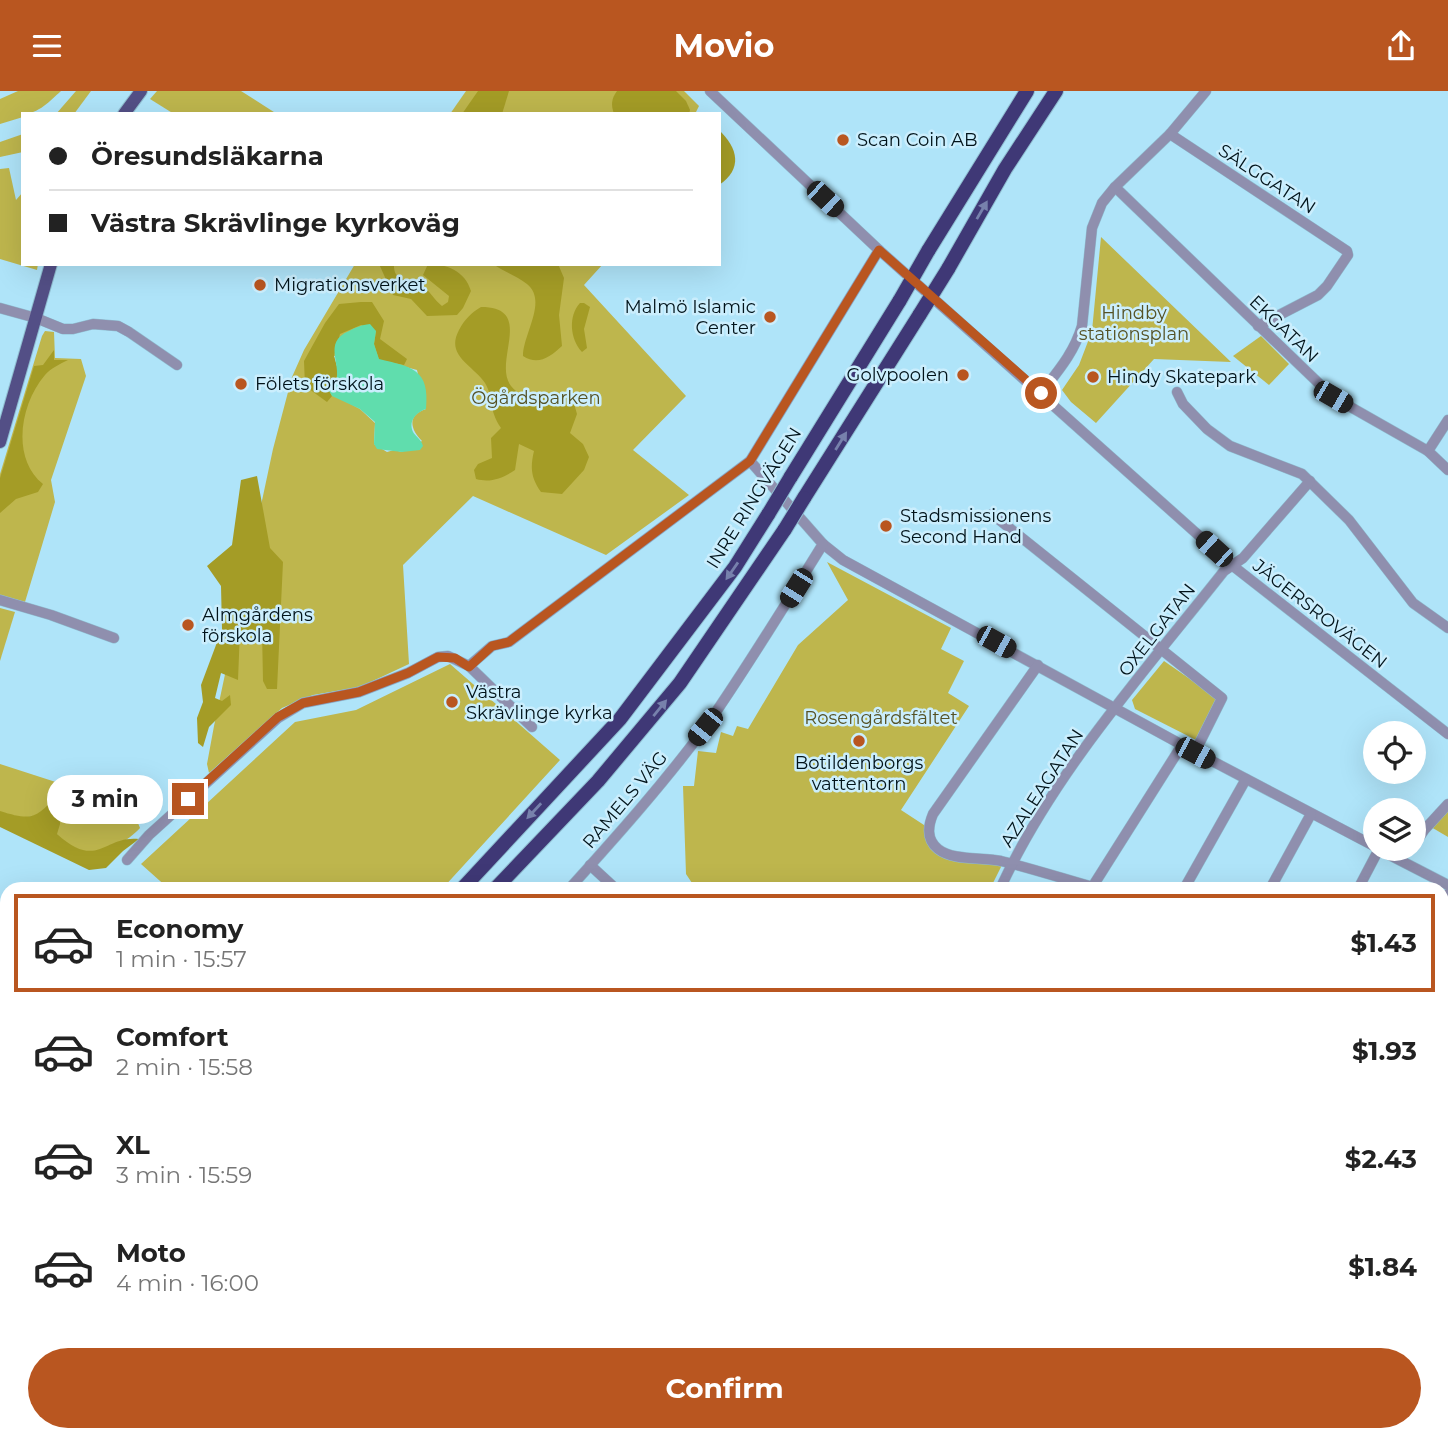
<!DOCTYPE html>
<html lang="en">
<head>
<meta charset="utf-8">
<style>
  :root { --surface:#fff; --page:#f2f2f2; --text:#222; --muted:#767676; --line:#e0e0e0; --accent:#b95620 }
  body { margin:0; font-family:Montserrat,sans-serif; background:var(--page); color:var(--text); height:100vh; display:flex; flex-direction:column; font-size:26px; white-space:nowrap }
  * { box-sizing:border-box; margin:0 }
  p { font-size:23px; color:var(--muted) }
  .icon { flex:none; width:38px; height:38px; fill:none; stroke:currentColor; stroke-width:2; stroke-linecap:round; stroke-linejoin:round }
  .map { position:relative; flex:1; overflow:hidden }
  .drawer { position:absolute; left:0px; top:791px; width:1449px; height:560px; display:flex; flex-direction:column; background:var(--surface); border-radius:21px 21px 0 0; box-shadow:0 7px 28px #0002 }
  .drawer>* { flex:none }
  .banner { position:absolute; left:21px; top:21px; width:700px; height:154px; border-radius:0px; box-shadow:0 7px 28px #0002; display:grid; align-content:center; height:154px; padding:0 28px; background:var(--surface) }
  .controls { position:absolute; left:1363px; top:630px; display:grid; gap:14px }
  .controls a { display:grid; place-items:center; width:63px; height:63px; border-radius:50%; background:var(--surface); box-shadow:0 7px 28px #0002; font-size:35px }
  .end { position:absolute; width:32px; height:32px; margin:-16px; border:9px solid #b95620; background:#fff; box-shadow:0 0 0 4px #fff }
  .from { border-radius:50% }
  .bubble { position:absolute; height:49px; border-radius:24px; background:var(--surface); box-shadow:0 7px 28px #0002; font-size:23px; font-weight:700; line-height:49px; text-align:center }
  .car { position:absolute; width:21px; height:42px; margin:-21px -10px; border-radius:9px; box-shadow:0 0 5px 2px #0007; background:linear-gradient(#222 24%,#8ab4d8 0 40%,#222 0 76%,#8ab4d8 0 86%,#222 0) }
  .banner b { display:flex; align-items:center; gap:24px; height:66px; font-size:26px }
  .banner b+b { border-top:2px solid var(--line) }
  .banner i { width:18px; height:18px; background:var(--text) }
  ul { padding:12px 0 0; list-style:none }
  li { display:flex; align-items:center; gap:21px; height:98px; margin:0 14px 10px; padding:0 14px; border:4px solid transparent; border-radius:0px }
  li div { flex:1 }
  li b { display:block; font-size:26px }
  li em { font-style:normal; font-weight:700 }
  li.selected { border-color:var(--accent) }
  li>.icon { width:63px; height:63px; stroke-width:1.5 }
  .button { display:flex; gap:14px; margin-top:auto; padding:14px 28px }
  .button a { flex:1; height:80px; border-radius:42px; background:var(--accent); color:#fff; font-size:28px; font-weight:700; line-height:80px; text-align:center }
  header { display:flex; justify-content:space-between; align-items:center; height:91px; padding:0 28px; background:var(--accent); color:#fff; font-size:32px; font-weight:700 }
  .map>svg:first-child { display:block }
  .green { fill:#beb64d; fill-rule:evenodd }
  .forest { fill:#a49c26 }
  .water { fill:#60ddad }
  .lines { fill:none; stroke-linecap:round; stroke-linejoin:round }
  .minor-casing { stroke:#90bed1; stroke-width:11 }
  .major-casing { stroke:#90bed1; stroke-width:14 }
  .highway-casing { stroke:#90bed1; stroke-width:16 }
  .minor { stroke:#8f8fae; stroke-width:10 }
  .major { stroke:#534f86; stroke-width:12 }
  .highway { stroke:#3f3876; stroke-width:14 }
  .highway-bridge-casing { stroke:#90bed1; stroke-width:16; stroke-linecap:butt }
  .highway-bridge { stroke:#3f3876; stroke-width:14 }
  .oneway { fill:#7781ac }
  .route { stroke:#b95620; stroke-width:9 }
  .poi-dot { fill:#b95620; stroke:#cbeefd; stroke-width:2.5 }
  .labels { text-anchor:middle; stroke-width:5; stroke-linejoin:round; paint-order:stroke }
  .poi-label { font-size:18px; fill:#01131a; stroke:#cbeefd; text-anchor:start }
  .street-label { font-size:18px; fill:#01131a; stroke:#cbeefd }
  .park-label { font-size:18px; fill:#555225; stroke:#cbeefd }
</style>
</head>
<body>
<header><svg class="icon" aria-label="menu" viewBox="0 0 24 24"><path d="M4 6h16M4 12h16M4 18h16"/></svg>Movio<svg class="icon" aria-label="share" viewBox="0 0 24 24"><path d="M12 15V3M7 8l5-5 5 5M5 13v7h14v-7"/></svg></header>
<div class="map">
<svg width="1448" height="1351" viewBox="0 0 1448 1351">
  <rect width="100%" height="100%" fill="#afe4f9"/>
  <g class="green">
    <path d="M18 0H61C50 10 38 23 23 23V26L0 33V8Z"/>
    <polygon points="76,0 91,0 74,23 56,23"/>
    <polygon points="157,0 241,0 277,23 174,23 150,8"/>
    <polygon points="466,0 684,0 699,15 695,23 450,23"/>
    <polygon points="23,43 23,61 0,66 0,51"/>
    <polygon points="9,77 16,109 23,101 23,173 38,173 37,179 0,168 0,78"/>
    <polygon points="1101,146 1231,271 1154,268 1096,332 1071,311 1062,299 1079,274 1092,240"/>
    <path d="M355 173H603L584 194 686 305 633 359 689 404 606 464 473 405 403 474 409 573 360 596 313 604 282 617 209 682 207 673 214 635 273 358 292 286 304 259ZM334 265 379 269 417 279 426 318C407 324 410 338 422 350L402 361 394 359 387 361 374 353 375 332 360 318 343 309Z"/>
    <polygon points="45,240 54,241 55,267 81,268 86,285 51,389 55,411 25,511 0,504 0,383 42,245"/>
    <polygon points="1261,245 1289,273 1269,294 1233,265"/>
    <polygon points="827,471 951,537 941,558 964,570 948,602 969,615 901,719 924,734 929,754 1002,774 990,798 696,798 686,783 683,695 694,695 698,660 716,662 721,641 733,645 737,635 748,638 798,554 848,509"/>
    <polygon points="0,517 15,521 0,570"/>
    <polygon points="1164,570 1216,606 1218,611 1196,649 1135,618 1132,609"/>
    <polygon points="450,573 560,669 442,798 169,798 141,773 295,631 356,619"/>
    <path d="M0 673 68 695 62 712 122 732 136 727 140 737C122 756 91 770 67 753 56 745 50 733 43 723L23 727 0 721Z"/>
    <polygon points="1448,715 1448,746 1431,736"/>
    <polygon points="0,871 7,878 7,931 0,920"/>
    <polygon points="1442,1215 1448,1221 1448,1351 1366,1351 1357,1344 1442,1344"/>
    <polygon points="46,1344 99,1344 97,1351 76,1351"/>
    <polygon points="909,1344 1117,1344 1115,1351 911,1351"/>
  </g>
  <g class="forest">
    <polygon points="478,0 509,0 502,23 462,23"/>
    <path d="M617 0H676L686 10 690 19 689 23H614C611 14 611 8 617 0Z"/>
    <path d="M719 39C738 57 743 78 719 94Z"/>
    <path d="M379 173H394C393 193 410 186 422 194 430 200 434 209 442 215L448 211 449 205 423 184 428 173C447 173 465 180 471 200L463 217 457 224 427 225 411 208 393 204Z"/>
    <path d="M493 173H558L564 187 559 224 562 255C550 266 538 275 523 265 523 243 548 210 527 193 516 184 504 181 493 173Z"/>
    <polygon points="361,211 372,211 384,230 380,248 407,268 404,274 379,269 374,253 376,240 361,234 340,243 334,265 338,279 335,295 328,298 332,305 327,311 305,295 304,270 325,232 339,213"/>
    <path d="M580 212H584L590 216 584 238 587 257 582 261C570 248 568 225 580 212Z"/>
    <path d="M481 216C536 216 492 271 511 295 528 316 554 299 573 309L577 323 570 342 583 353 589 366 584 379 562 403 541 401C531 387 530 377 534 360L519 353 515 379C503 387 491 392 476 388L474 379 478 373 492 367 491 347 501 337C488 318 494 307 485 292 473 274 445 265 459 239 465 228 471 222 481 216Z"/>
    <path d="M54 259V269H68C60 273 51 277 45 284 20 313 11 367 43 393L38 401 16 408 0 422V387L34 275 43 274Z"/>
    <polygon points="257,385 270,457 283,471 277,598 267,598 263,590 262,539 240,539 238,589 221,582 215,607 222,610 230,604 231,614 209,636 203,656 198,652 197,627 203,611 201,594 222,538 221,495 207,475 232,454 241,389"/>
    <path d="M58 703 60 733 57 743C98 780 104 744 139 748L123 760 106 777 89 779 0 736V720C32 730 36 728 58 703Z"/>
  </g>
  <path class="water" d="M370 233 376 240 374 253 379 268C412 276 430 278 426 318 417 321 408 329 413 341 416 346 421 348 423 355L420 359 402 361 377 358 374 353 375 331 360 318 332 305 328 298 335 295C344 274 321 252 349 240 357 236 361 234 370 233Z"/>
  <g class="lines">
    <defs>
      <g id="minor">
        <polyline points="710,0 879,159 1233,475 1448,643"/>
        <polyline points="1170,43 1347,160 1348,164 1327,195 1318,204 1258,235"/>
        <polyline points="1115,96 1333,306 1428,360 1448,379"/>
        <polyline points="0,217 36,227 63,238 73,238 93,233 118,235 129,241 177,274"/>
        <polyline points="1177,301 1183,313 1207,338 1230,355 1302,383 1349,429 1413,512 1448,537"/>
        <path d="M1041 302C1058 280 1074 262 1082 235L1092 137 1102 112 1115 96 1170 43 1206 0"/>
        <polyline points="1428,360 1448,329"/>
        <polyline points="750,370 823,453 843,469 1195,661 1376,756"/>
        <polyline points="992,423 1222,607 1195,661"/>
        <polyline points="0,509 51,524 114,547"/>
        <path d="M1038 574 933 723C928 735 926 748 938 758 953 770 982 766 1001 770 1034 778 1067 789 1100 798"/>
        <polyline points="469,575 492,555 509,551 750,370 879,159"/>
        <polyline points="1414,754 1425,738 1448,713"/>
        <polyline points="1378,758 1448,794"/>
        <polyline points="127,769 149,744 278,627 303,612 359,601 408,582 438,566 448,565 469,575 532,636"/>
        <polyline points="590,774 616,798"/>
        <path d="M569 798C616 746 665 691 707 634 748 575 785 514 823 453"/>
        <path d="M1000 798C1053 682 1145 580 1224 480L1243 467 1310 390"/>
        <polyline points="1091,798 1182,654"/>
        <polyline points="1184,798 1246,688"/>
        <polyline points="1270,798 1311,723"/>
        <polyline points="1358,798 1379,758"/>
        <polyline points="1442,814 1448,803"/>
        <polyline points="1442,891 1448,893"/>
        <polyline points="1442,983 1448,973"/>
        <polyline points="1442,1147 1448,1136"/>
        <polyline points="1442,1153 1448,1159"/>
        <polyline points="392,1344 399,1351"/>
        <polyline points="801,1344 809,1351"/>
        <polyline points="216,1351 221,1344"/>
        <polyline points="975,1351 978,1344"/>
      </g>
      <g id="major">
        <polyline points="124,23 141,0"/>
        <polyline points="0,351 51,173"/>
        <polyline points="0,860 7,867"/>
        <polyline points="450,1344 457,1351"/>
        <polyline points="531,1344 538,1351"/>
      </g>
      <g id="highway">
        <polyline points="928,160 1027,0"/>
        <polyline points="948,178 1005,78 1056,0"/>
        <polyline points="790,387 900,209"/>
        <polyline points="804,407 920,223"/>
        <polyline points="462,798 620,628 735,476 769,422"/>
        <polyline points="495,798 598,690 680,592 785,438"/>
        <polyline points="120,1351 121,1344"/>
        <polyline points="131,1351 133,1344"/>
        <polyline points="155,1351 157,1344"/>
        <polyline points="172,1351 174,1344"/>
      </g>
    </defs>
    <use href="#minor" class="minor-casing"/>
    <use href="#major" class="major-casing"/>
    <use href="#highway" class="highway-casing"/>
    <use href="#minor" class="minor"/>
    <use href="#major" class="major"/>
    <use href="#highway" class="highway"/>
    <defs>
      <g id="highway-bridge">
        <polyline points="900,209 928,160"/>
        <polyline points="920,223 948,178"/>
        <polyline points="769,422 790,387"/>
        <polyline points="785,438 804,407"/>
      </g>
    </defs>
    <use href="#highway-bridge" class="highway-bridge-casing"/>
    <use href="#highway-bridge" class="highway-bridge"/>
  </g>
  <defs><path id="oneway-solid" d="M-6-.8H1V-3.2L6.5 0L1 3.2V.8H-6Z" transform="scale(1.75)"/></defs>
  <g class="oneway">
    <use href="#oneway-solid" transform="translate(982 119) rotate(-60)"/>
    <use href="#oneway-solid" transform="translate(841 350) rotate(-58)"/>
    <use href="#oneway-solid" transform="translate(732 480) rotate(125)"/>
    <use href="#oneway-solid" transform="translate(660 617) rotate(-51)"/>
    <use href="#oneway-solid" transform="translate(534 720) rotate(133)"/>
  </g>
  <g class="lines">
    <polyline class="route" points="188,708 278,626 303,612 359,601 408,582 438,566 455,567 469,576 492,555 509,551 750,370 879,159 1041,302"/>
  </g>
  <g class="poi-dot">
    <circle cx="843" cy="49" r="7"/>
    <circle cx="260" cy="194" r="7"/>
    <circle cx="770" cy="226" r="7"/>
    <circle cx="963" cy="284" r="7"/>
    <circle cx="1093" cy="286" r="7"/>
    <circle cx="241" cy="293" r="7"/>
    <circle cx="886" cy="435" r="7"/>
    <circle cx="188" cy="534" r="7"/>
    <circle cx="452" cy="611" r="7"/>
    <circle cx="859" cy="650" r="7"/>
  </g>
  <g class="labels">
    <g class="poi-label">
      <text x="857" y="55">Scan Coin AB</text>
      <text x="274" y="200">Migrationsverket</text>
      <text x="756" y="222" text-anchor="end">Malmö Islamic<tspan x="756" dy="21">Center</tspan></text>
      <text x="949" y="290" text-anchor="end">Golvpoolen</text>
      <text x="1107" y="292">Hindy Skatepark</text>
      <text x="255" y="299">Fölets förskola</text>
      <text x="900" y="431">Stadsmissionens<tspan x="900" dy="21">Second Hand</tspan></text>
      <text x="202" y="530">Almgårdens<tspan x="202" dy="21">förskola</tspan></text>
      <text x="466" y="607">Västra<tspan x="466" dy="21">Skrävlinge kyrka</tspan></text>
      <text x="859" y="678" text-anchor="middle">Botildenborgs<tspan x="859" dy="21">vattentorn</tspan></text>
    </g>
    <g class="street-label">
      <text transform="translate(1267 88) rotate(33)" y="6">SÄLGGATAN</text>
      <text transform="translate(1284 238) rotate(44)" y="6">EKGATAN</text>
      <text transform="translate(754 407) rotate(-58)" y="6">INRE RINGVÄGEN</text>
      <text transform="translate(1320 523) rotate(38)" y="6">JÄGERSROVÄGEN</text>
      <text transform="translate(1157 539) rotate(-52)" y="6">OXELGATAN</text>
      <text transform="translate(1042 697) rotate(-57)" y="6">AZALEAGATAN</text>
      <text transform="translate(625 709) rotate(-50)" y="6">RAMELS VÄG</text>
    </g>
    <g class="park-label">
      <text x="1134" y="228">Hindby<tspan x="1134" dy="21">stationsplan</tspan></text>
      <text x="536" y="313">Ögårdsparken</text>
      <text x="881" y="633">Rosengårdsfältet</text>
    </g>
  </g>
</svg>
<div class="controls">
<a><svg class="icon" aria-label="locate" viewBox="0 0 24 24"><circle cx="12" cy="12" r="6"/><path d="M12 2v4M12 18v4M2 12h4M18 12h4"/></svg></a>
<a><svg class="icon" aria-label="layers" viewBox="0 0 24 24"><path d="M12 4l9 5-9 5-9-5zM3 14l9 5 9-5"/></svg></a>
</div>
<i class="end from" style="left:1041px;top:302px"></i>
<i class="end" style="left:188px;top:708px"></i>
<div class="bubble" style="left:47px;top:684px;width:116px">3 min</div>
<i class="car" style="left:825px;top:108px;rotate:133deg"></i>
<i class="car" style="left:1333px;top:306px;rotate:120deg"></i>
<i class="car" style="left:1214px;top:458px;rotate:312deg"></i>
<i class="car" style="left:796px;top:497px;rotate:212deg"></i>
<i class="car" style="left:996px;top:551px;rotate:119deg"></i>
<i class="car" style="left:705px;top:636px;rotate:219deg"></i>
<i class="car" style="left:1195px;top:662px;rotate:118deg"></i>
<div class="banner">
<b><i class="from"></i>Öresundsläkarna</b>
<b><i></i>Västra Skrävlinge kyrkoväg</b>
</div>
<section class="drawer">
<ul>
<li class="selected"><svg class="icon" aria-label="car" viewBox="0 0 24 24"><path d="M5 17H2v-5l4-1 3-4h7l3 4 3 1v5h-3M9 17h6M6 11h13"/><circle cx="7" cy="17" r="2"/><circle cx="17" cy="17" r="2"/></svg><div><b>Economy</b><p>1 min · 15:57</p></div><em>$1.43</em></li>
<li><svg class="icon" aria-label="car" viewBox="0 0 24 24"><path d="M5 17H2v-5l4-1 3-4h7l3 4 3 1v5h-3M9 17h6M6 11h13"/><circle cx="7" cy="17" r="2"/><circle cx="17" cy="17" r="2"/></svg><div><b>Comfort</b><p>2 min · 15:58</p></div><em>$1.93</em></li>
<li><svg class="icon" aria-label="car" viewBox="0 0 24 24"><path d="M5 17H2v-5l4-1 3-4h7l3 4 3 1v5h-3M9 17h6M6 11h13"/><circle cx="7" cy="17" r="2"/><circle cx="17" cy="17" r="2"/></svg><div><b>XL</b><p>3 min · 15:59</p></div><em>$2.43</em></li>
<li><svg class="icon" aria-label="car" viewBox="0 0 24 24"><path d="M5 17H2v-5l4-1 3-4h7l3 4 3 1v5h-3M9 17h6M6 11h13"/><circle cx="7" cy="17" r="2"/><circle cx="17" cy="17" r="2"/></svg><div><b>Moto</b><p>4 min · 16:00</p></div><em>$1.84</em></li>
</ul>
<div class="button"><a>Confirm</a></div>
</section>
</div>
</body>
</html>
